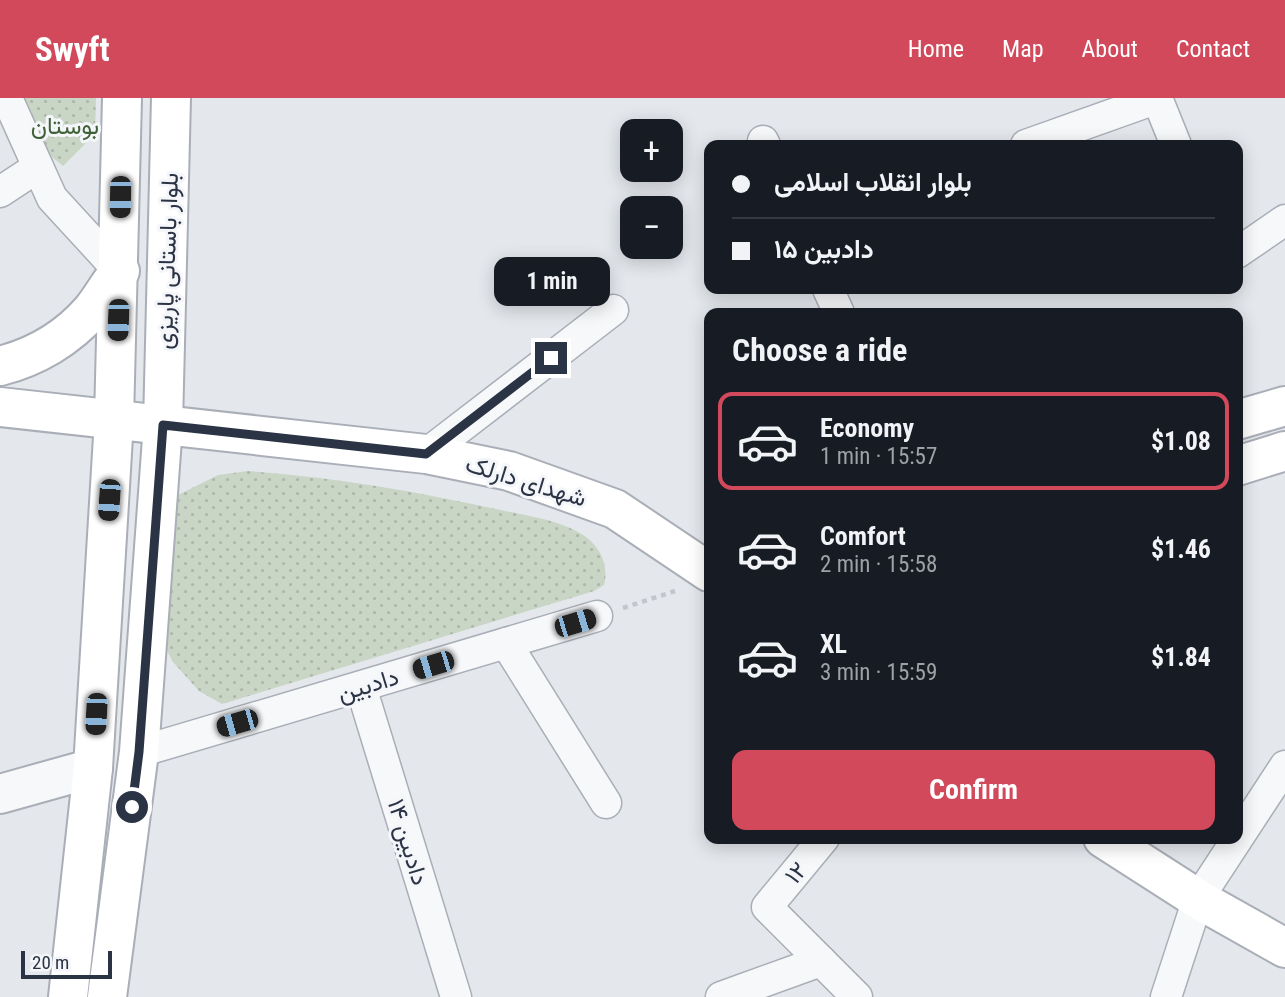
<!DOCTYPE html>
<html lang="en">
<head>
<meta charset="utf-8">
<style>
  :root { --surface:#171b24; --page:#20242c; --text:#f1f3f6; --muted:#9ea1a6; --line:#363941; --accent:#d1495b }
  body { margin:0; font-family:"Roboto Condensed",Vazirmatn,sans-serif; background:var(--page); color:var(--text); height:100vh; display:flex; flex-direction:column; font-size:26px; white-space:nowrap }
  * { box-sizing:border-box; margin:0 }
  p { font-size:23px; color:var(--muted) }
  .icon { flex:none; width:38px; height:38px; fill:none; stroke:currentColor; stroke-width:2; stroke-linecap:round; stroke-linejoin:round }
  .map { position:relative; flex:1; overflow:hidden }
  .panel { position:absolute; left:704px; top:210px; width:539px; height:536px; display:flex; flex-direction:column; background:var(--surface); border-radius:14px; box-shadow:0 4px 18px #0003 }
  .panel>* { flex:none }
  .banner { position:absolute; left:704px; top:42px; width:539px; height:154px; border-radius:14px; box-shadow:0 4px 18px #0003; display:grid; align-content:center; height:154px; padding:0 28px; background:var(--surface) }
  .tools { position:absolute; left:620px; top:21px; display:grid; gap:14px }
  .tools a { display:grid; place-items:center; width:63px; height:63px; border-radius:14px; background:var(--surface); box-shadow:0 4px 18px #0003; font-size:35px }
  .scale { position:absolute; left:21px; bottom:18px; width:91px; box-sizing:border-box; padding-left:7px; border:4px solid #2b3445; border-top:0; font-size:19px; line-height:24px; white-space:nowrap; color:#2b3445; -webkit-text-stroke:5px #f4f6f9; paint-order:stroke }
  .end { position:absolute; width:32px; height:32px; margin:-16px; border:9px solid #2b3445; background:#fff; box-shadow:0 0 0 4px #fff }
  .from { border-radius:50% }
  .bubble { position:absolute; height:49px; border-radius:14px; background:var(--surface); box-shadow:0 4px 18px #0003; font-size:23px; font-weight:700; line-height:49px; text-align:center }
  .car { position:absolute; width:21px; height:42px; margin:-21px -10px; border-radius:9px; box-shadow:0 0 5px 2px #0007; background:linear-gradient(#222 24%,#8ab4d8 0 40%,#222 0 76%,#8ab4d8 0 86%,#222 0) }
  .banner b { display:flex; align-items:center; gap:24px; height:66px; font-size:26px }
  .banner b+b { border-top:2px solid var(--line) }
  .banner i { width:18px; height:18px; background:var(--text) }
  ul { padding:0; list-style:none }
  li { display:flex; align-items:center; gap:21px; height:98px; margin:0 14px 10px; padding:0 14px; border:4px solid transparent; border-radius:14px }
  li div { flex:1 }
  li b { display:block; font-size:26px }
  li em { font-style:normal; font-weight:700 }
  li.selected { border-color:var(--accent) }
  li>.icon { width:63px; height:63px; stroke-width:1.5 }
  h2 { padding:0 28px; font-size:32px; line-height:84px }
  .primary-button { display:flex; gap:14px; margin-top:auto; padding:14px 28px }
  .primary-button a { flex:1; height:80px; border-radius:14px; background:var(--accent); color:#fff; font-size:28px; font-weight:700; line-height:80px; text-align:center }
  header { display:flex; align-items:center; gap:42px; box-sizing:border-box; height:98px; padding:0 35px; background:var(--accent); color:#fff }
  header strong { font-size:33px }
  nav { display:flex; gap:38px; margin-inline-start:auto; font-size:24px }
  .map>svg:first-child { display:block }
  .park { fill:url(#park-dots) }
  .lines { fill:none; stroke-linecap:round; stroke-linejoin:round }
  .minor-casing { stroke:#a9aeb7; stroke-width:33 }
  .tertiary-casing { stroke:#a9aeb7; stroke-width:42 }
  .secondary-casing { stroke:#a9aeb7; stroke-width:42 }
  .path { stroke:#c2c5cb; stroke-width:4.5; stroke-dasharray:5 5; stroke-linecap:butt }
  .minor { stroke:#f7f8fa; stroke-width:30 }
  .tertiary { stroke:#f7f8fa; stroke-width:38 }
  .secondary { stroke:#fff; stroke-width:38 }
  .route { stroke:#2b3445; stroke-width:9 }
  .labels { text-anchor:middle; stroke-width:6; stroke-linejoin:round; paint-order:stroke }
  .park-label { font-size:24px; fill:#3f6138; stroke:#f4f6f9 }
  .street-label { font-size:24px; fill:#2b3445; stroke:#f4f6f9 }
</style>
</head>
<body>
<header>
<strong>Swyft</strong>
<nav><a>Home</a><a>Map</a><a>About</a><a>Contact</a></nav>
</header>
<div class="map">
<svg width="1285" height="899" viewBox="0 0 1285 899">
  <defs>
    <pattern id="park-dots" width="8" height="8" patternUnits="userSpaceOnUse" patternTransform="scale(1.75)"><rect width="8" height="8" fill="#c9d6c5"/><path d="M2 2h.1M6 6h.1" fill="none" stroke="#adb8ab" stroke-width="1.8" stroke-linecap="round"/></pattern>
  </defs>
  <rect width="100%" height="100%" fill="#e4e7ec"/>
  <g class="park">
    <polygon points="22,0 96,0 95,36 63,68 47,55"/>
    <path d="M248 373C332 379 414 393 496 411 522 417 554 421 578 434 598 444 610 466 604 487L594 493 222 606 199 593 173 564 155 530 164 404 218 377Z"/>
  </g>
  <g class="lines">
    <defs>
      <g id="minor">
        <polyline points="7,0 52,100 119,173"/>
        <polyline points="1157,0 1176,47"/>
        <polyline points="763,43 765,47"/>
        <polyline points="1026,47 1158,0"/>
        <polyline points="0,94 38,69"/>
        <polyline points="1237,155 1285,122"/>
        <polyline points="828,191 839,215"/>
        <polyline points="426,356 613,212"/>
        <polyline points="506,545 606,705"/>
        <polyline points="361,589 456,899"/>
        <polyline points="139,654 597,518"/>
        <polyline points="824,740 767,809 857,899"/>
        <polyline points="721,899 821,863"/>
        <polyline points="1166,899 1198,801 1285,668"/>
      </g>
      <polyline id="tertiary" points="0,696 93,670"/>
      <g id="secondary">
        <path d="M0 268C35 259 68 240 92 212 102 200 110 184 120 173"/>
        <polyline points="0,309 426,356 509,373 615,411 709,474"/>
        <polyline points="1237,322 1285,308"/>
        <polyline points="1237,368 1285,353"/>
        <polyline points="1103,740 1198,801 1285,850"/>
        <polyline points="68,899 93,670 114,322 122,0"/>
        <polyline points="107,899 139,654 163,327 171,0"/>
      </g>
    </defs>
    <use href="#minor" class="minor-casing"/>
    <use href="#tertiary" class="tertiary-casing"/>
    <use href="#secondary" class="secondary-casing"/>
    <polyline class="path" points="623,510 675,493"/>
    <use href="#minor" class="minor"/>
    <use href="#tertiary" class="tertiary"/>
    <use href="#secondary" class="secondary"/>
  </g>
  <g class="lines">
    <polyline class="route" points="132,709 139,654 163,327 426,356 551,260"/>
  </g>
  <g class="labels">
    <g class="park-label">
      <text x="65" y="36">بوستان</text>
    </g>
    <g class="street-label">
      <text transform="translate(167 163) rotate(-88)" y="8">بلوار باستانی پاریزی</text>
      <text transform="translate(526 383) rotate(17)" y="8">شهدای دارلک</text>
      <text transform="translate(368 587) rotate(-17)" y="8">دادبین</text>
      <text transform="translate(408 744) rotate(73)" y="8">دادبین ۱۴</text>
      <text transform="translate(796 775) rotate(-50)" y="8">۱۲</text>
    </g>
  </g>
</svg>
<div class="tools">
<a>+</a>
<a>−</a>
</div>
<div class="scale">20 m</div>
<i class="end from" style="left:132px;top:709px"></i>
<i class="end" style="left:551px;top:260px"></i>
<div class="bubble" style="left:494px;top:159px;width:116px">1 min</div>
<i class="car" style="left:120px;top:99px;rotate:181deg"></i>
<i class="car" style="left:118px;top:222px;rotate:182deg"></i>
<i class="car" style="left:109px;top:402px;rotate:184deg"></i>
<i class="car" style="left:575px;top:525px;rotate:73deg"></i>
<i class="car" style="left:433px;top:567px;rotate:253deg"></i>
<i class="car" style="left:96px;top:616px;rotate:183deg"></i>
<i class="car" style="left:237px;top:625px;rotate:254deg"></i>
<div class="banner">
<b><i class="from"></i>بلوار انقلاب اسلامی</b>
<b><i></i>دادبین ۱۵</b>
</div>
<section class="panel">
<h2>Choose a ride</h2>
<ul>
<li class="selected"><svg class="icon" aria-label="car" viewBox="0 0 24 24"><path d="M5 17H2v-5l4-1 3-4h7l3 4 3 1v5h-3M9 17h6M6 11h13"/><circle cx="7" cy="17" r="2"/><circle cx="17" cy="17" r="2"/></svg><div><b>Economy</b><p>1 min · 15:57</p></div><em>$1.08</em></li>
<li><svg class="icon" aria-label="car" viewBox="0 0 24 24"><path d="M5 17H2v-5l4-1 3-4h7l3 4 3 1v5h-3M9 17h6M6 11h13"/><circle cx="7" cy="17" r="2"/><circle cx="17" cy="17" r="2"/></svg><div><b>Comfort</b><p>2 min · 15:58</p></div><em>$1.46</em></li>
<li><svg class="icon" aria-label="car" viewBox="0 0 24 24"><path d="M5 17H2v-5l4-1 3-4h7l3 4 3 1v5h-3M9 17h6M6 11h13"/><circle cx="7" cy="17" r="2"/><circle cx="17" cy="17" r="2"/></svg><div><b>XL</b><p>3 min · 15:59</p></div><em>$1.84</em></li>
</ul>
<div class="primary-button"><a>Confirm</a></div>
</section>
</div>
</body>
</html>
